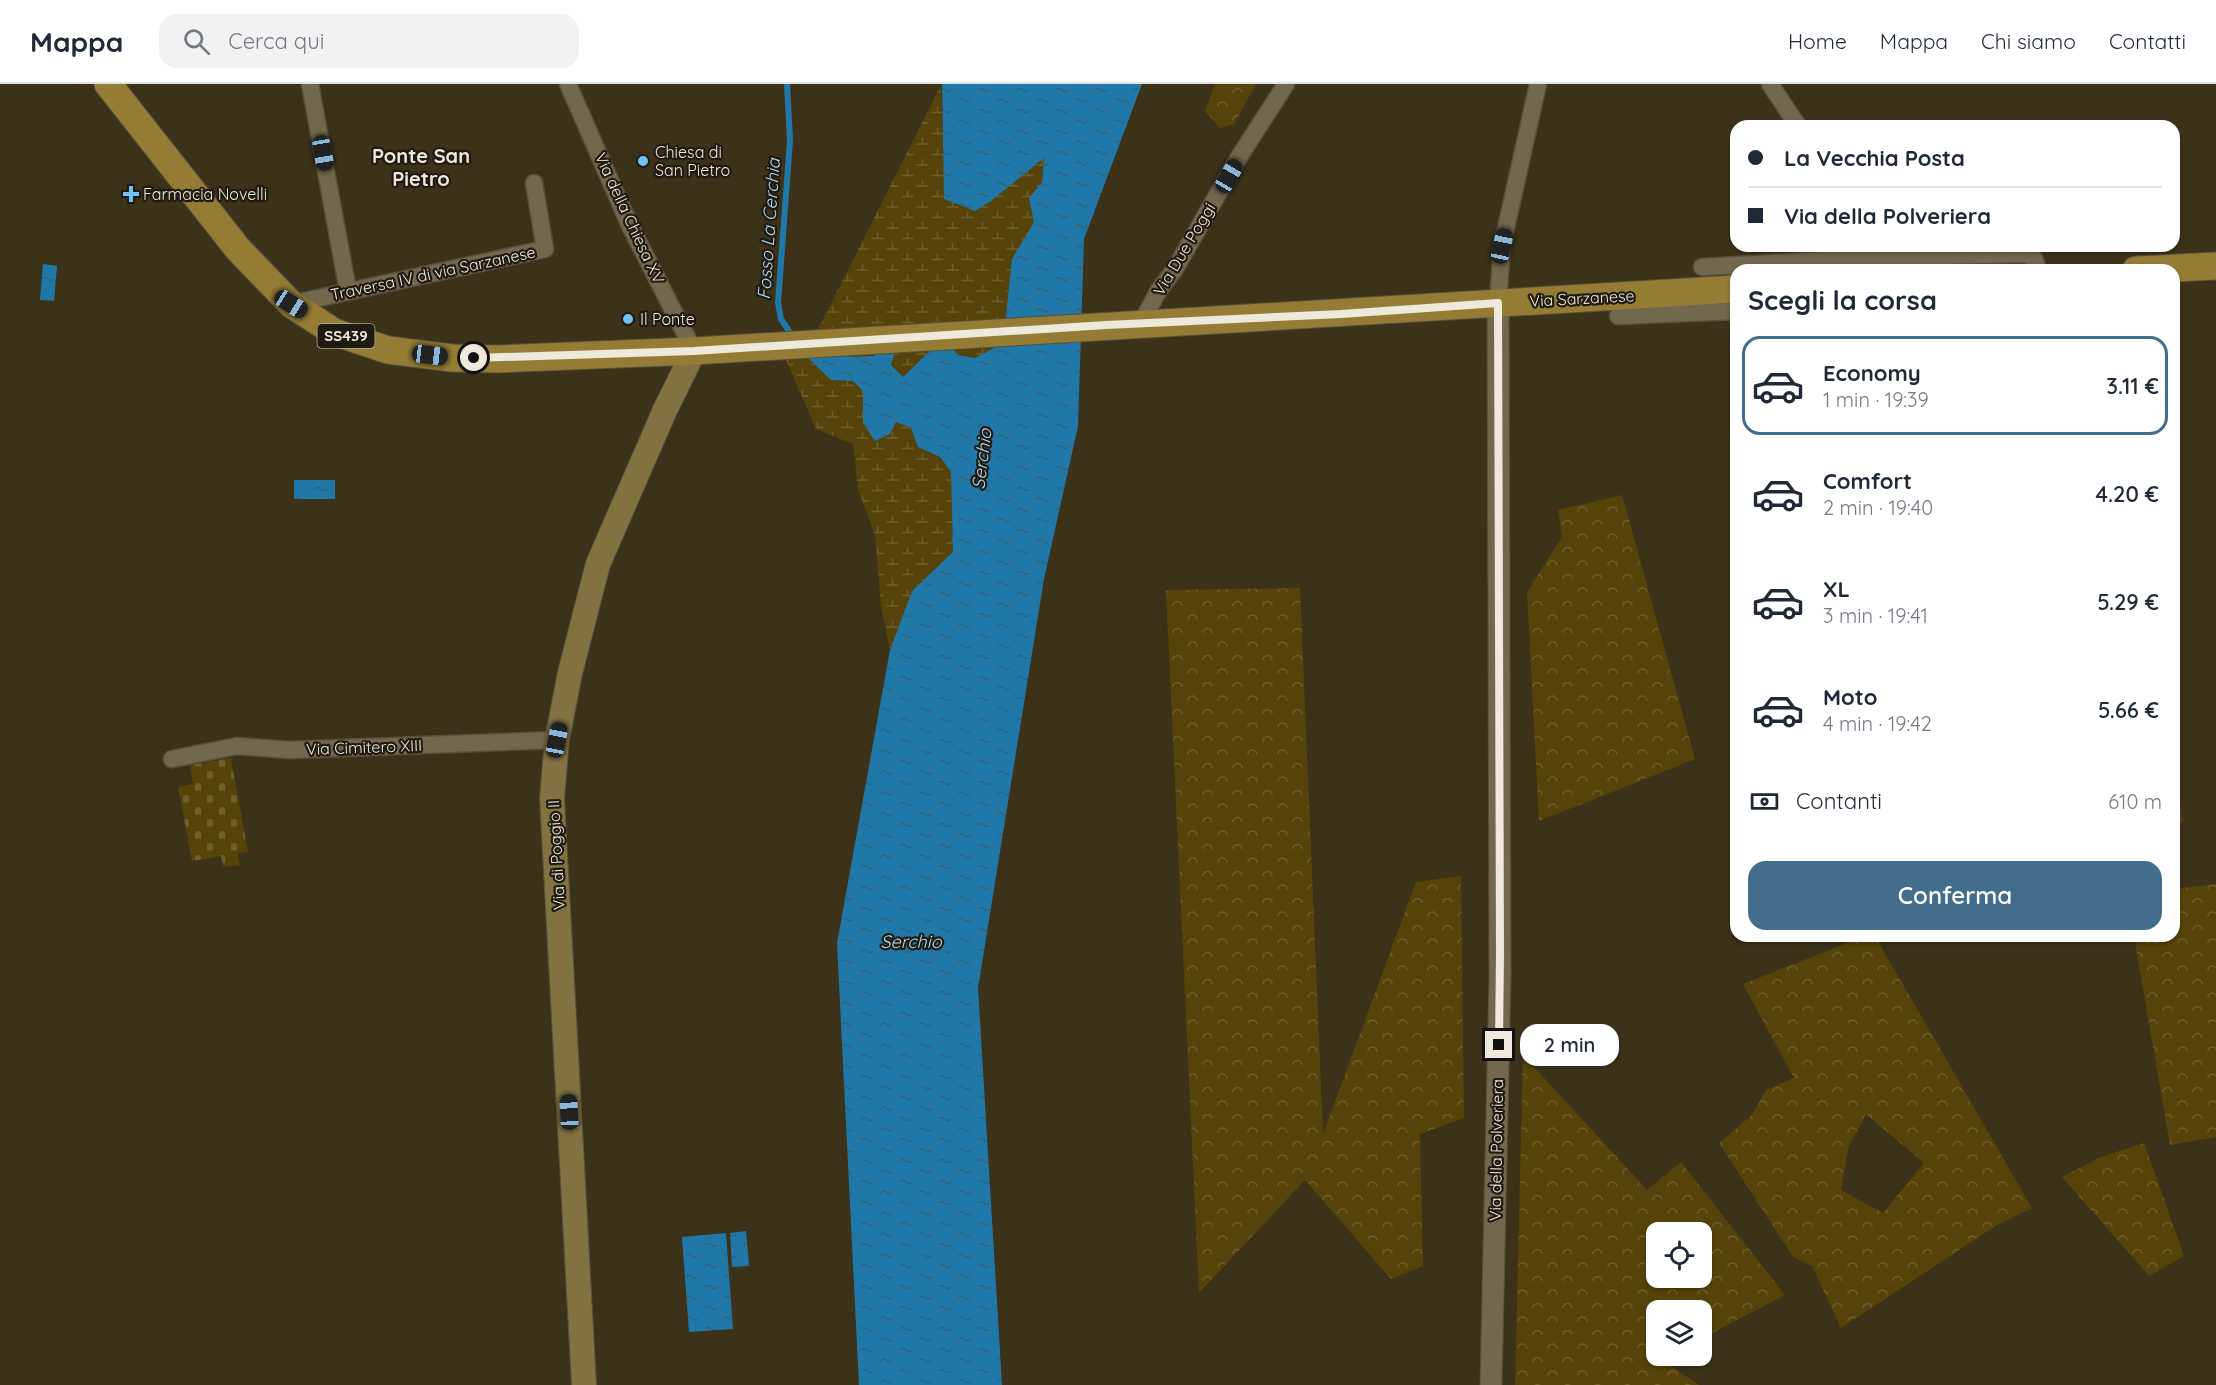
<!DOCTYPE html>
<html lang="it">
<head>
<meta charset="utf-8">
<style>
  :root { --surface:#fff; --page:#f2f2f3; --text:#1f2937; --muted:#747a83; --line:#e0e1e3; --accent:#436d8c }
  body { margin:0; font-family:Quicksand,sans-serif; background:var(--page); color:var(--text); height:100vh; display:flex; flex-direction:column; font-size:22px; white-space:nowrap }
  * { box-sizing:border-box; margin:0 }
  p { font-size:20px; color:var(--muted) }
  .icon { flex:none; width:33px; height:33px; fill:none; stroke:currentColor; stroke-width:2; stroke-linecap:round; stroke-linejoin:round }
  .map { position:relative; flex:1; overflow:hidden }
  .panel { position:absolute; left:1730px; top:180px; width:450px; height:678px; display:flex; flex-direction:column; background:var(--surface); border-radius:18px; box-shadow:0 2px 4px #0004 }
  .panel>* { flex:none }
  .banner { position:absolute; left:1730px; top:36px; width:450px; height:132px; border-radius:18px; box-shadow:0 2px 4px #0004; display:grid; align-content:center; height:132px; padding:0 18px; background:var(--surface) }
  .buttons { position:absolute; left:1646px; top:1138px; display:grid; gap:12px }
  .buttons a { display:grid; place-items:center; width:66px; height:66px; border-radius:12px; background:var(--surface); box-shadow:0 2px 4px #0004; font-size:30px }
  .end { position:absolute; width:27px; height:27px; margin:-14px; border:8px solid #eee9da; background:#111; box-shadow:0 0 0 3px #111 }
  .from { border-radius:50% }
  .bubble { position:absolute; height:42px; border-radius:18px; background:var(--surface); box-shadow:0 2px 4px #0004; font-size:20px; font-weight:600; line-height:42px; text-align:center }
  .car { position:absolute; width:18px; height:36px; margin:-18px -9px; border-radius:8px; box-shadow:0 0 4px 2px #0007; background:linear-gradient(#222 24%,#8ab4d8 0 40%,#222 0 76%,#8ab4d8 0 86%,#222 0) }
  .banner b { display:flex; align-items:center; gap:21px; height:57px; font-size:22px }
  .banner b+b { border-top:2px solid var(--line) }
  .banner i { width:15px; height:15px; background:var(--text) }
  ul { padding:0; list-style:none }
  li { display:flex; align-items:center; gap:18px; height:99px; margin:0 12px 9px; padding:0 6px; border:3px solid transparent; border-radius:18px }
  li div { flex:1 }
  li b { display:block; font-size:22px }
  li em { font-style:normal; font-weight:600 }
  li.current { border-color:var(--accent) }
  li>.icon { width:54px; height:54px; stroke-width:1.5 }
  h2 { padding:0 18px; font-size:27px; line-height:72px }
  .pay { display:flex; align-items:center; gap:15px; height:66px; padding:0 18px; font-size:22px }
  .pay p { margin-inline-start:auto }
  .cta { display:flex; gap:12px; margin-top:auto; padding:12px 18px }
  .cta a { flex:1; height:69px; border-radius:18px; background:var(--accent); color:#fff; font-size:24px; font-weight:600; line-height:69px; text-align:center }
  header { display:flex; align-items:center; gap:36px; box-sizing:border-box; height:84px; padding:0 30px; background:var(--surface); border-bottom:2px solid var(--line) }
  header strong { font-size:28px }
  nav { display:flex; gap:33px; margin-inline-start:auto; font-size:21px }
  .search { width:420px; height:54px; background:var(--page); display:flex; align-items:center; gap:15px; box-sizing:border-box; padding:0 21px; border-radius:18px; color:var(--muted); font-size:22px }
  .map>svg:first-child { display:block }
  .forest { fill:url(#forest-crowns); fill-rule:evenodd }
  .wetland { fill:url(#wetland-marsh) }
  .cemetery { fill:url(#cemetery-stones) }
  .water { fill:url(#water-ripples) }
  .lines { fill:none; stroke-linecap:round; stroke-linejoin:round }
  .stream { stroke:#2078a8; stroke-width:6 }
  .minor-casing { stroke:#58503b; stroke-width:19 }
  .tertiary-casing { stroke:#58503b; stroke-width:23 }
  .secondary-casing { stroke:#58503b; stroke-width:26 }
  .primary-casing { stroke:#58503b; stroke-width:29 }
  .minor { stroke:#72684e; stroke-width:16 }
  .tertiary { stroke:#72684e; stroke-width:21 }
  .secondary { stroke:#837241; stroke-width:24 }
  .primary { stroke:#947c34; stroke-width:27 }
  .route { stroke:#eee9da; stroke-width:8 }
  .poi-dot { fill:#70c1f4; stroke:#1f1b10; stroke-width:2 }
  .labels { text-anchor:middle; stroke-width:4.5; stroke-linejoin:round; paint-order:stroke }
  .shield { fill:#1f1b10; stroke:#b0ab9d; stroke-width:1.5 }
  .shield-label { font-size:15px; font-weight:bold; fill:#eee9da }
  .poi-label { font-size:16px; fill:#eee9da; stroke:#1f1b10; text-anchor:start }
  .street-label { font-size:16px; fill:#eee9da; stroke:#1f1b10 }
  .water-label { font-size:18px; font-style:italic; fill:#b1d8f3; stroke:#1f1b10 }
  .quarter-label { font-size:20px; font-weight:bold; fill:#eee9da; stroke:#1f1b10 }
</style>
</head>
<body>
<header>
<strong>Mappa</strong>
<div class="search"><svg class="icon" aria-label="search" viewBox="0 0 24 24"><circle cx="10" cy="10" r="6"/><path d="M15 15l6 6"/></svg>Cerca qui</div>
<nav><a>Home</a><a>Mappa</a><a>Chi siamo</a><a>Contatti</a></nav>
</header>
<div class="map">
<svg width="2216" height="1301" viewBox="0 0 2216 1301">
  <defs>
    <pattern id="forest-crowns" width="20" height="18" patternUnits="userSpaceOnUse" patternTransform="scale(1.5)"><rect width="20" height="18" fill="#564309"/><path d="M2 6a3 3 0 1 1 6 0M12 15a3 3 0 1 1 6 0" fill="none" stroke="#6f5e2c"/></pattern>
    <pattern id="wetland-marsh" width="20" height="14" patternUnits="userSpaceOnUse" patternTransform="scale(1.5)"><rect width="20" height="14" fill="#564309"/><path d="M1 5h8M5 5V1M11 12h8M15 12V8" fill="none" stroke="#6f5e2c"/></pattern>
    <pattern id="cemetery-stones" width="16" height="16" patternUnits="userSpaceOnUse" patternTransform="scale(1.5)"><rect width="16" height="16" fill="#564309"/><path d="M2 7V4a2 2 0 0 1 4 0v3zM10 15v-3a2 2 0 0 1 4 0v3z" fill="#6f5e2c"/></pattern>
    <pattern id="water-ripples" width="26" height="14" patternUnits="userSpaceOnUse" patternTransform="scale(1.5)"><rect width="26" height="14" fill="#2078a8"/><path d="M2 4q2-2 4 0t4 0M15 11q2-2 4 0t4 0" fill="none" stroke="#32627a"/></pattern>
  </defs>
  <rect width="100%" height="100%" fill="#3c321a"/>
  <g class="forest">
    <polygon points="1215,0 1256,0 1234,40 1220,44 1205,27"/>
    <polygon points="1622,411 1695,675 1539,737 1527,508 1562,453 1558,426"/>
    <polygon points="1300,504 1323,1050 1416,798 1461,792 1464,1034 1420,1050 1423,1182 1391,1195 1305,1096 1199,1209 1166,506"/>
    <polygon points="2174,678 2183,738 2174,741"/>
    <polygon points="2216,800 2216,1053 2170,1061 2134,852 2174,852 2174,805"/>
    <path d="M1865 852H1875L2032 1124 1997 1141 1841 1244 1812 1182 1793 1173 1719 1059 1752 1031 1766 1006 1794 994 1743 900ZM1866 1030 1924 1079 1883 1129 1841 1106 1849 1062Z"/>
    <path d="M1523 971 1647 1106 1681 1078 1785 1211 1701 1255V1227H1656V1272H1669L1662 1276 1699 1301H1515ZM1656 1149H1701V1194H1656Z"/>
    <polygon points="2144,1059 2184,1172 2149,1192 2062,1093 2101,1073"/>
  </g>
  <polygon class="wetland" points="941,1 945,115 975,127 991,117 1044,73 1042,98 1029,114 1035,138 1012,175 1003,259 975,274 957,271 948,254 937,260 903,293 891,281 900,252 882,260 874,272 849,273 851,249 843,297 853,297 863,307 863,339 896,338 911,344 918,363 940,373 951,388 953,468 912,507 890,566 881,522 875,451 858,405 853,360 816,345 786,276 805,271"/>
  <polygon class="cemetery" points="231,674 248,768 238,769 240,781 223,783 221,772 192,777 178,703 193,700 190,681"/>
  <g class="water">
    <polygon points="942,0 1142,0 1084,155 1078,342 1044,495 978,904 1002,1301 859,1301 837,859 890,566 912,507 953,468 951,388 940,373 918,363 911,344 896,338 890,350 875,357 863,339 863,307 853,297 831,296 805,271 851,249 849,273 874,272 882,260 900,250 891,281 903,293 937,260 948,254 957,271 975,274 1003,259 1012,175 1034,138 1029,114 1042,98 1044,74 991,117 975,127 944,115"/>
    <polygon points="43,180 57,182 54,217 40,216"/>
    <rect x="294" y="396" width="41" height="19"/>
    <polygon points="746,1147 749,1182 732,1183 730,1149"/>
    <polygon points="726,1149 733,1245 689,1248 682,1153"/>
  </g>
  <g class="lines">
    <polyline class="stream" points="787,0 790,56 778,219 781,235 793,253"/>
    <defs>
      <g id="minor">
        <polyline points="310,0 348,207"/>
        <polyline points="568,0 630,142 694,267"/>
        <polyline points="1770,0 1798,42"/>
        <polyline points="1856,162 1859,174 2025,170 2034,174 2038,186"/>
        <polyline points="1702,183 1859,174"/>
        <polyline points="1498,219 1502,162 1538,0"/>
        <polyline points="291,220 545,165 534,99"/>
        <polyline points="1618,232 1736,227"/>
        <polyline points="1141,239 1159,206 1175,185 1239,73 1286,0"/>
        <polyline points="172,675 237,662 289,666 557,656"/>
      </g>
      <polyline id="tertiary" points="1491,1301 1500,893 1498,219"/>
      <polyline id="secondary" points="584,1301 552,714 557,656 570,589 598,480 665,326 694,267"/>
      <g id="primary">
        <polyline points="108,0 238,165 291,220 334,248 388,266 452,274 496,275 694,267 1736,205"/>
        <polyline points="2136,186 2216,182"/>
      </g>
    </defs>
    <use href="#minor" class="minor-casing"/>
    <use href="#tertiary" class="tertiary-casing"/>
    <use href="#secondary" class="secondary-casing"/>
    <use href="#primary" class="primary-casing"/>
    <use href="#minor" class="minor"/>
    <use href="#tertiary" class="tertiary"/>
    <use href="#secondary" class="secondary"/>
    <use href="#primary" class="primary"/>
  </g>
  <g class="lines">
    <polyline class="route" points="474,274 694,267 1106,241 1341,230 1498,219 1500,869 1499,961"/>
  </g>
  <g class="poi-dot">
    <circle cx="643" cy="77" r="6"/>
    <path d="M128 101h6v6h6v6h-6v6h-6v-6h-6v-6h6z"/>
    <circle cx="628" cy="235" r="6"/>
  </g>
  <g class="labels">
    <rect class="shield" x="317.5" y="240" width="57" height="24" rx="4.5"/>
    <g class="shield-label">
      <text x="346" y="257">SS439</text>
    </g>
    <g class="poi-label">
      <text x="655" y="74">Chiesa di<tspan x="655" dy="18">San Pietro</tspan></text>
      <text x="143" y="116">Farmacia Novelli</text>
      <text x="640" y="241">Il Ponte</text>
    </g>
    <g class="street-label">
      <text transform="translate(630 134) rotate(65)" y="6">Via della Chiesa XV</text>
      <text transform="translate(1184 165) rotate(-59)" y="6">Via Due Poggi</text>
      <text transform="translate(433 189) rotate(-12)" y="6">Traversa IV di via Sarzanese</text>
      <text transform="translate(1582 214) rotate(-3)" y="6">Via Sarzanese</text>
      <text transform="translate(364 663) rotate(-2)" y="6">Via Cimitero XIII</text>
      <text transform="translate(556 771) rotate(-93)" y="6">Via di Poggio II</text>
      <text transform="translate(1496 1066) rotate(-89)" y="6">Via della Polveriera</text>
    </g>
    <g class="water-label">
      <text transform="translate(769 145) rotate(-86)" y="6">Fosso La Cerchia</text>
      <text transform="translate(982 375) rotate(-83)" y="6">Serchio</text>
      <text x="911" y="864">Serchio</text>
    </g>
    <g class="quarter-label">
      <text x="421" y="79">Ponte San<tspan x="421" dy="23">Pietro</tspan></text>
    </g>
  </g>
</svg>
<div class="buttons">
<a><svg class="icon" aria-label="locate" viewBox="0 0 24 24"><circle cx="12" cy="12" r="6"/><path d="M12 2v4M12 18v4M2 12h4M18 12h4"/></svg></a>
<a><svg class="icon" aria-label="layers" viewBox="0 0 24 24"><path d="M12 4l9 5-9 5-9-5zM3 14l9 5 9-5"/></svg></a>
</div>
<i class="end from" style="left:474px;top:274px"></i>
<i class="end" style="left:1499px;top:961px"></i>
<div class="bubble" style="left:1520px;top:940px;width:99px">2 min</div>
<i class="car" style="left:323px;top:69px;rotate:170deg"></i>
<i class="car" style="left:1229px;top:92px;rotate:30deg"></i>
<i class="car" style="left:1502px;top:162px;rotate:12deg"></i>
<i class="car" style="left:291px;top:220px;rotate:122deg"></i>
<i class="car" style="left:430px;top:271px;rotate:97deg"></i>
<i class="car" style="left:557px;top:656px;rotate:11deg"></i>
<i class="car" style="left:569px;top:1028px;rotate:357deg"></i>
<div class="banner">
<b><i class="from"></i>La Vecchia Posta</b>
<b><i></i>Via della Polveriera</b>
</div>
<section class="panel">
<h2>Scegli la corsa</h2>
<ul>
<li class="current"><svg class="icon" aria-label="car" viewBox="0 0 24 24"><path d="M5 17H2v-5l4-1 3-4h7l3 4 3 1v5h-3M9 17h6M6 11h13"/><circle cx="7" cy="17" r="2"/><circle cx="17" cy="17" r="2"/></svg><div><b>Economy</b><p>1 min · 19:39</p></div><em>3.11 €</em></li>
<li><svg class="icon" aria-label="car" viewBox="0 0 24 24"><path d="M5 17H2v-5l4-1 3-4h7l3 4 3 1v5h-3M9 17h6M6 11h13"/><circle cx="7" cy="17" r="2"/><circle cx="17" cy="17" r="2"/></svg><div><b>Comfort</b><p>2 min · 19:40</p></div><em>4.20 €</em></li>
<li><svg class="icon" aria-label="car" viewBox="0 0 24 24"><path d="M5 17H2v-5l4-1 3-4h7l3 4 3 1v5h-3M9 17h6M6 11h13"/><circle cx="7" cy="17" r="2"/><circle cx="17" cy="17" r="2"/></svg><div><b>XL</b><p>3 min · 19:41</p></div><em>5.29 €</em></li>
<li><svg class="icon" aria-label="car" viewBox="0 0 24 24"><path d="M5 17H2v-5l4-1 3-4h7l3 4 3 1v5h-3M9 17h6M6 11h13"/><circle cx="7" cy="17" r="2"/><circle cx="17" cy="17" r="2"/></svg><div><b>Moto</b><p>4 min · 19:42</p></div><em>5.66 €</em></li>
</ul>
<div class="pay"><svg class="icon" aria-label="cash" viewBox="0 0 24 24"><path d="M3 7h18v10H3z"/><circle cx="12" cy="12" r="2"/></svg>Contanti<p>610 m</p></div>
<div class="cta"><a>Conferma</a></div>
</section>
</div>
</body>
</html>
